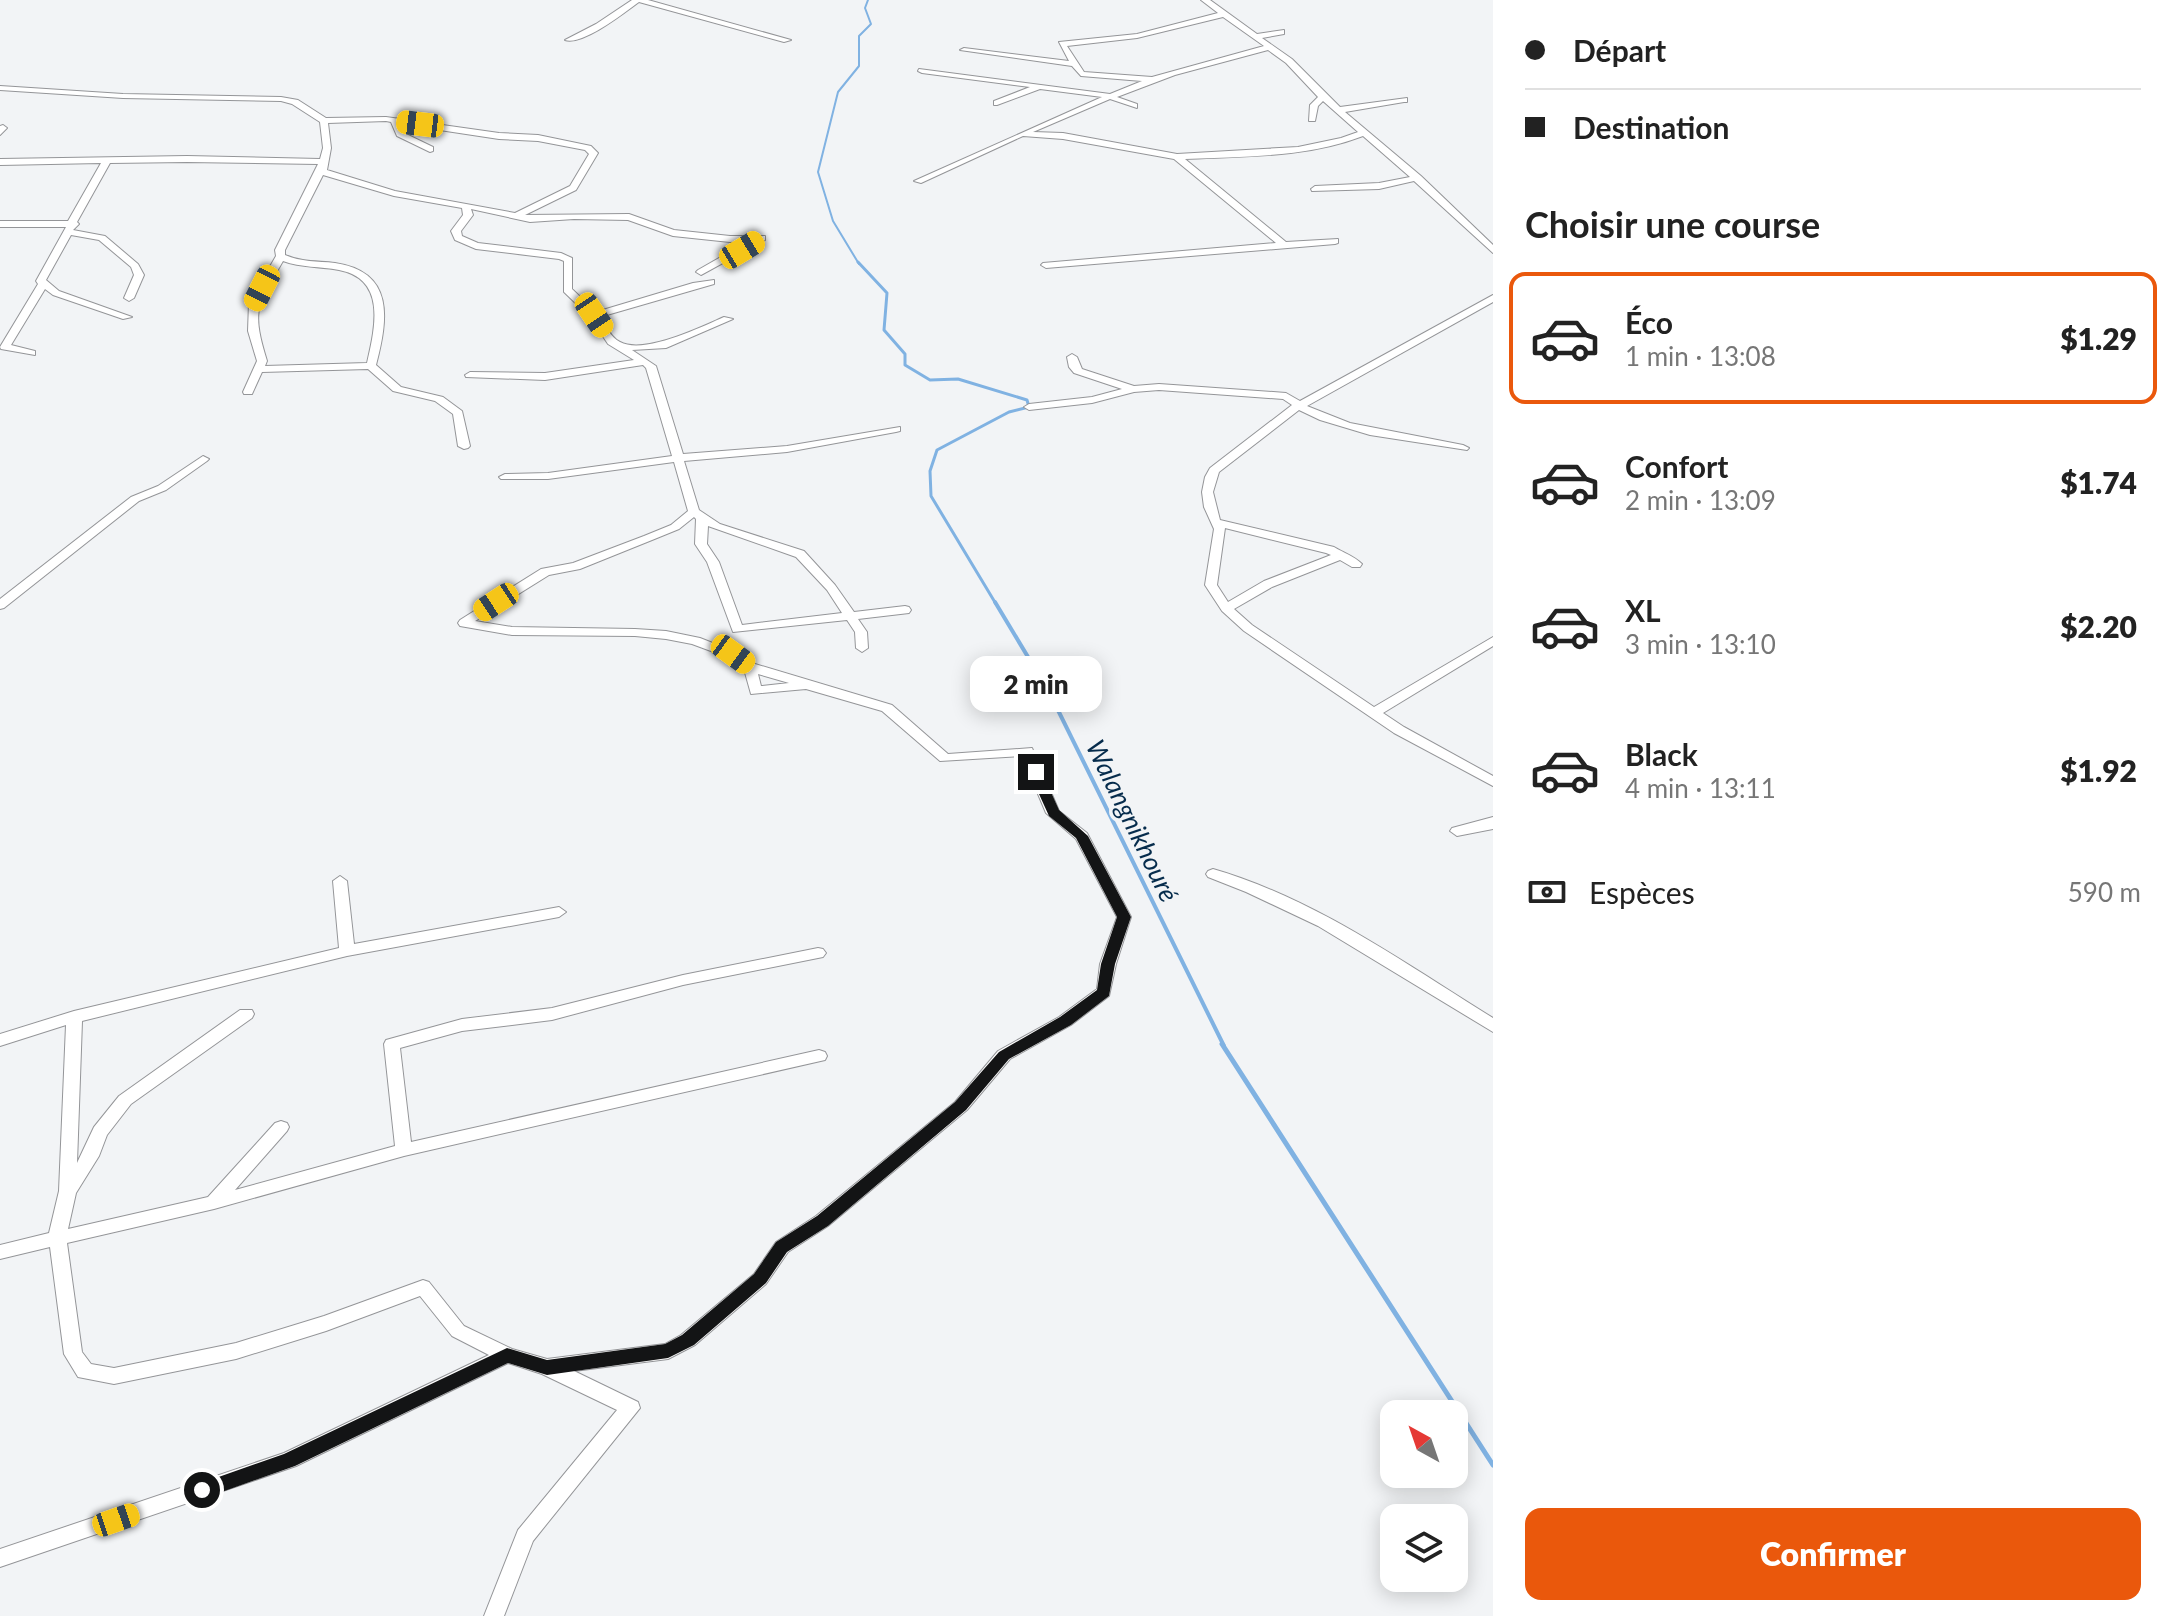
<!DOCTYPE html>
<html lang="fr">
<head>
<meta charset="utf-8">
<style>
  :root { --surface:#fff; --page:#f6f6f6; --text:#222; --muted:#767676; --line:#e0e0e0; --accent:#ea580c }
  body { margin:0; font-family:Lato,sans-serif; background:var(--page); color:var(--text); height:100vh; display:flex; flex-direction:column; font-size:30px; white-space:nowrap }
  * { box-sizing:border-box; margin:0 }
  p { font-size:26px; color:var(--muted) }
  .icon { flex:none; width:44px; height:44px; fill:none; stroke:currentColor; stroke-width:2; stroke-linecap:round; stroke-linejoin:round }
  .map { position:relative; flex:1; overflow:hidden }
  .panel { display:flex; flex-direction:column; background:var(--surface); width:680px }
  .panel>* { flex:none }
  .top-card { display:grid; align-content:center; height:176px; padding:0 32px; background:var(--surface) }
  .needle { width:52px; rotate:320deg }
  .controls { position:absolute; left:1380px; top:1400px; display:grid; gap:16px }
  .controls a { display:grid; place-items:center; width:88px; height:88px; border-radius:16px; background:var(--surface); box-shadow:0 4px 20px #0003; font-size:40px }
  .end { position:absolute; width:36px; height:36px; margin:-18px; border:10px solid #131415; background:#fff; box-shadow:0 0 0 4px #fff }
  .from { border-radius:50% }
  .bubble { position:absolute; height:56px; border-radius:16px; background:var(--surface); box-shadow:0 4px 20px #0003; font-size:26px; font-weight:800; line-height:56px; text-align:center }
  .car { position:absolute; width:24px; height:48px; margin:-24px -12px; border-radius:10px; box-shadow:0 0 6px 2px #0007; background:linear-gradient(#f5c518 24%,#345 0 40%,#f5c518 0 76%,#345 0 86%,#f5c518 0) }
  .top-card b { display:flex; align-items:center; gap:28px; height:76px; font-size:30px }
  .top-card b+b { border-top:2px solid var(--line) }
  .top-card i { width:20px; height:20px; background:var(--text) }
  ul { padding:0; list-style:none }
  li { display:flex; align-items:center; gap:24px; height:132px; margin:0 16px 12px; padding:0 16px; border:4px solid transparent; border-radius:16px }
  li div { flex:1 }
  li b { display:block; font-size:30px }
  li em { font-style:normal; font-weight:800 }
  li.active { border-color:var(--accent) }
  li>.icon { width:72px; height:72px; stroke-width:1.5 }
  h2 { padding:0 32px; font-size:36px; line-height:96px }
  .pay { display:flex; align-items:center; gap:20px; height:88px; padding:0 32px; font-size:30px }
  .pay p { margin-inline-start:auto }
  .button { display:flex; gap:16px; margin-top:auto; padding:16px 32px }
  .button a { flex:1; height:92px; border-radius:16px; background:var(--accent); color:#fff; font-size:32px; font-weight:800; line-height:92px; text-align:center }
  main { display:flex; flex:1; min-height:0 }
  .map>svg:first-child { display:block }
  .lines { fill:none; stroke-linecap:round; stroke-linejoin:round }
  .stream-far3 { stroke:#80b2e2; stroke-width:2 }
  .stream-far2 { stroke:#80b2e2; stroke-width:3 }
  .stream-far1 { stroke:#80b2e2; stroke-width:4 }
  .stream { stroke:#80b2e2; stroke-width:5 }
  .minor-casing { stroke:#949598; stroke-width:2 }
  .minor { fill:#fff; fill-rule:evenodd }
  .route { fill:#131415 }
  .labels { text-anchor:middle; stroke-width:7; stroke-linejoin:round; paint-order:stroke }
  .water-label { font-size:26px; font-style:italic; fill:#062c4c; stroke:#f2f4f6 }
</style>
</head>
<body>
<main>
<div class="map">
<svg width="1493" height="1616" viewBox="0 0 1493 1616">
  <rect width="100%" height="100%" fill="#f2f4f6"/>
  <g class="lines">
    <polyline class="stream-far3" points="859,264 833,221 818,172 838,92 859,66 859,36 871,24 865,8 868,0"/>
    <polyline class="stream-far2" points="858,262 887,293 884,330 905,354 905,365 930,380 958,379 1027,400 1029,407 1009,412 937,450 930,471 931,496 996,604"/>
    <polyline class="stream-far1" points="995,602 1049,692 1224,1046"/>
    <polyline class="stream" points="1222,1044 1493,1465"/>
    <defs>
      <g id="minor">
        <path d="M632 0H648L791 40 784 42 639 2C624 13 582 46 565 40L596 24Z"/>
        <path d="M1201 0H1210L1257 34 1284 30V34L1262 38 1292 59 1340 107 1407 98V102H1404L1345 112 1421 176 1493 245V253L1414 181 1379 189 1312 191 1311 189 1315 186 1379 183 1410 177 1363 136C1306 158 1245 156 1185 159L1286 242 1338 239V243L1335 244 1046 268 1041 265 1043 263 1276 243 1174 159 1063 139 1023 136 921 183 914 181 1102 97 1040 89 997 105H994V101L1030 87 922 73 918 71 919 69 1110 94 1142 81 1081 76 1072 66 960 50 964 48 1069 61 1059 42 1137 34 1218 13ZM1223 17 1264 46 1152 77 1084 72 1067 46 1137 38ZM1268 50 1286 63 1318 97 1310 105 1309 121H1315L1318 106 1323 101 1358 132 1341 138 1298 147 1177 154 1063 133 1033 132 1110 99 1137 108V104L1117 97 1175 75Z"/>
        <path d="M0 86 123 94 281 97 298 100 326 118 386 117 499 133 538 135 591 146 598 153 576 190 525 215 629 214 674 230 730 236H765V240L701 275 696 272 698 270 749 241 730 242 673 236 628 220 574 219 530 222 471 209 473 215 461 231 462 236 478 243 561 253 572 258V289L596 312 693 283 714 280V284L600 317C605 325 611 338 620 342 644 355 701 327 724 317L733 319 666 348 632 350 656 366 683 454 787 446 900 427V431L896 432 787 452 684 461 699 510 720 524 804 551 835 585 854 612 905 606 909 607 911 610 909 613 858 619 867 632 868 648 862 652 856 648 855 632 847 620 733 632 707 562 695 544 696 519 694 517 679 529 652 540 580 569 549 575 475 621 512 627 635 629 666 631 700 638 728 649 755 664 892 705 948 754 1032 748 1059 811 1087 833 1131 917 1116 964 1109 996 1071 1025 1010 1059 967 1110 828 1226 788 1252 766 1284 695 1345 668 1359 574 1371 638 1402 640 1408 533 1541 504 1616H484L518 1530 617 1410 542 1374 508 1363 296 1466 0 1567V1549L284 1453 489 1355 452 1336 420 1296 326 1331 236 1359 114 1384 78 1377 64 1354 50 1247 0 1259V1245L49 1233 59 1191 66 1025 0 1046V1034L74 1011 339 948 333 881 340 876 347 881 354 944 559 907 566 912 559 917 347 956 82 1021 77 1163 94 1127 119 1096 240 1010H252L254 1014 252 1018 131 1104 107 1135 99 1156 76 1193 68 1229 208 1197 275 1123 281 1121 287 1123 289 1127 287 1131 235 1190 395 1146 384 1044 386 1040 462 1019 552 1008 683 975 818 948 823 949 826 953 823 957 683 985 552 1020 462 1031 400 1048 411 1142 819 1050 825 1052 827 1056 825 1060 404 1156 214 1209 67 1243 82 1352 91 1364 114 1368 236 1343 324 1316 423 1280 429 1282 464 1326 512 1349 547 1359 665 1344 681 1335 754 1274 776 1242 816 1216 955 1102 998 1051 1059 1017 1097 989 1100 964 1117 917 1076 839 1046 813 1022 756 940 761 882 711 806 689 751 694 744 669 719 654 692 644 666 639 635 636 512 635 460 626 458 623 460 620 541 569 573 563 644 536 671 525 688 511 674 462 548 479H501L499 477 505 474 548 473 672 456 646 368 643 365 545 380 466 377 465 375 470 372 545 373 634 360 608 344 590 317 564 292V261L559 259 476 249 455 240 451 231 463 215 462 208 394 196 323 175 285 250V255C301 262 317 261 335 263 395 272 388 319 376 365L401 387 443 397 462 411 470 446 468 448 464 449 458 446 453 414 435 401 393 391 368 369 262 372 252 394H244L243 392 257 361 248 331 249 303 276 256 275 250 318 164 187 162 110 163 77 222 79 224 73 230 105 236 138 264 144 275 134 298 129 301 124 298 134 275 131 267 99 240 71 235 46 280 59 291 132 317 123 319 53 295 45 289 11 345 35 351V355L1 349 0 347 38 284 36 281 66 227H0V221H68L101 163 0 165V159L187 156 320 159 323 148 320 122 292 104 281 101 123 98 0 90ZM386 121 391 122 397 136 430 152 433 151V147L404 133 400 124 499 139 538 141 585 150 589 154 570 186 515 213 395 191 327 170 331 148 328 123ZM283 261C301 268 320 266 339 270 387 279 375 328 367 363L265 366 267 361C251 309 257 306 283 261ZM708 526 796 557 827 590 842 613 742 625 719 562 707 544ZM758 674 789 683 761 686Z"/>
        <polygon points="3,125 7,128 0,135 0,126"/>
        <path d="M1493 295V302L1307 406 1350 423 1463 445 1469 448 1467 450 1370 435 1320 420 1299 410 1219 472 1213 492 1220 520 1334 547C1344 553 1354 556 1362 564L1360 567H1352L1340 560 1272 587 1234 609 1252 625 1374 707 1493 637V646L1383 713 1404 727 1493 776V786L1394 733 1244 631 1222 611 1205 585 1214 529 1204 507 1202 492 1205 477 1210 468 1292 405 1283 399 1159 390 1134 392 1092 403 1029 410 1024 407 1029 404 1092 397 1122 389 1074 373 1069 367 1067 357 1072 354 1077 357 1082 369 1134 386 1159 384 1286 393 1300 401ZM1225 528 1326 553 1331 555 1264 581 1228 602 1217 585Z"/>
        <polygon points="203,456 209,459 207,461 166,490 139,501 4,608 0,609 0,599 131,497 158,486"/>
        <polygon points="1493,817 1493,829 1457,836 1450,831 1452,828"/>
        <path d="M1213 869C1314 898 1404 963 1493 1018V1032L1318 926 1246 892 1208 877 1206 874 1208 871Z"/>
      </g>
    </defs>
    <use href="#minor" class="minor-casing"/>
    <use href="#minor" class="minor"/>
  </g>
  <polygon class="route" points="1036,768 1042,772 1059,810 1088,836 1131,917 1115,964 1109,996 1071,1025 1009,1059 966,1110 828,1226 787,1252 766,1283 694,1345 668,1358 547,1375 508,1363 295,1466 202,1499 196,1496 193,1490 196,1485 284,1454 507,1348 547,1360 665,1344 682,1335 754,1274 776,1242 817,1216 955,1102 999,1052 1060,1017 1097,990 1101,964 1117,917 1076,838 1049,816 1029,772"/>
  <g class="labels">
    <g class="water-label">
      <text transform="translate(1132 821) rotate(64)" y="9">Walangnikhouré</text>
    </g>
  </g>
</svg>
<div class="controls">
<a><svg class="needle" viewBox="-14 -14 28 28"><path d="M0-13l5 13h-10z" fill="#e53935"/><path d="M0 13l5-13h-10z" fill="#767676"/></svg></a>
<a><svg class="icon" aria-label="layers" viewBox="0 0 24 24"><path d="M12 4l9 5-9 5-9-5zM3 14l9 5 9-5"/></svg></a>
</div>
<i class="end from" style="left:202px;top:1490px"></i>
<i class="end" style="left:1036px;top:772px"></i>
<div class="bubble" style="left:970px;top:656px;width:132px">2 min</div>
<i class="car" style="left:420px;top:124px;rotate:277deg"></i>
<i class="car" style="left:742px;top:250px;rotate:59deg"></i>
<i class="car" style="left:262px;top:288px;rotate:207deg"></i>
<i class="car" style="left:594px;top:315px;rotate:146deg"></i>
<i class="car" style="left:496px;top:602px;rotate:237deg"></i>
<i class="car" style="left:733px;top:654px;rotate:126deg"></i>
<i class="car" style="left:116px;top:1520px;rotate:71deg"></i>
</div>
<section class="panel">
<div class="top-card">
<b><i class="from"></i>Départ</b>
<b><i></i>Destination</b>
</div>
<h2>Choisir une course</h2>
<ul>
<li class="active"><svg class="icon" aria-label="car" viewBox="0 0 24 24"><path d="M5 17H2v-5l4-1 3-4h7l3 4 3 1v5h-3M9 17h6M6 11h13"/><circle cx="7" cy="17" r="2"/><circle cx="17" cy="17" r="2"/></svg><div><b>Éco</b><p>1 min · 13:08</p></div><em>$1.29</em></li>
<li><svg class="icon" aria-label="car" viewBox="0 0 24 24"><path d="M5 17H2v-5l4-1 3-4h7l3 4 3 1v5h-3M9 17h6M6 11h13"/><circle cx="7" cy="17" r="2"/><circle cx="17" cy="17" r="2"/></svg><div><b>Confort</b><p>2 min · 13:09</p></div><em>$1.74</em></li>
<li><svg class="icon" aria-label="car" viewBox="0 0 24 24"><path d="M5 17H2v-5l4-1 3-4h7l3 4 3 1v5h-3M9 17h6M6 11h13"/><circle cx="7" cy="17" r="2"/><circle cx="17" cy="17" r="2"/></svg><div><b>XL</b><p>3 min · 13:10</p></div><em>$2.20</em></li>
<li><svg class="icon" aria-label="car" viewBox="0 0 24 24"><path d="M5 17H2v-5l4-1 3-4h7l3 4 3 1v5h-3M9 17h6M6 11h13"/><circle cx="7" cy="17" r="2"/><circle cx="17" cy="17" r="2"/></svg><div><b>Black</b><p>4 min · 13:11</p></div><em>$1.92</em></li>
</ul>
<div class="pay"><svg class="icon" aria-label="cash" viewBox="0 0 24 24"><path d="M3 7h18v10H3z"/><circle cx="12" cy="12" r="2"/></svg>Espèces<p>590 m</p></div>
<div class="button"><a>Confirmer</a></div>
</section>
</main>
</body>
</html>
